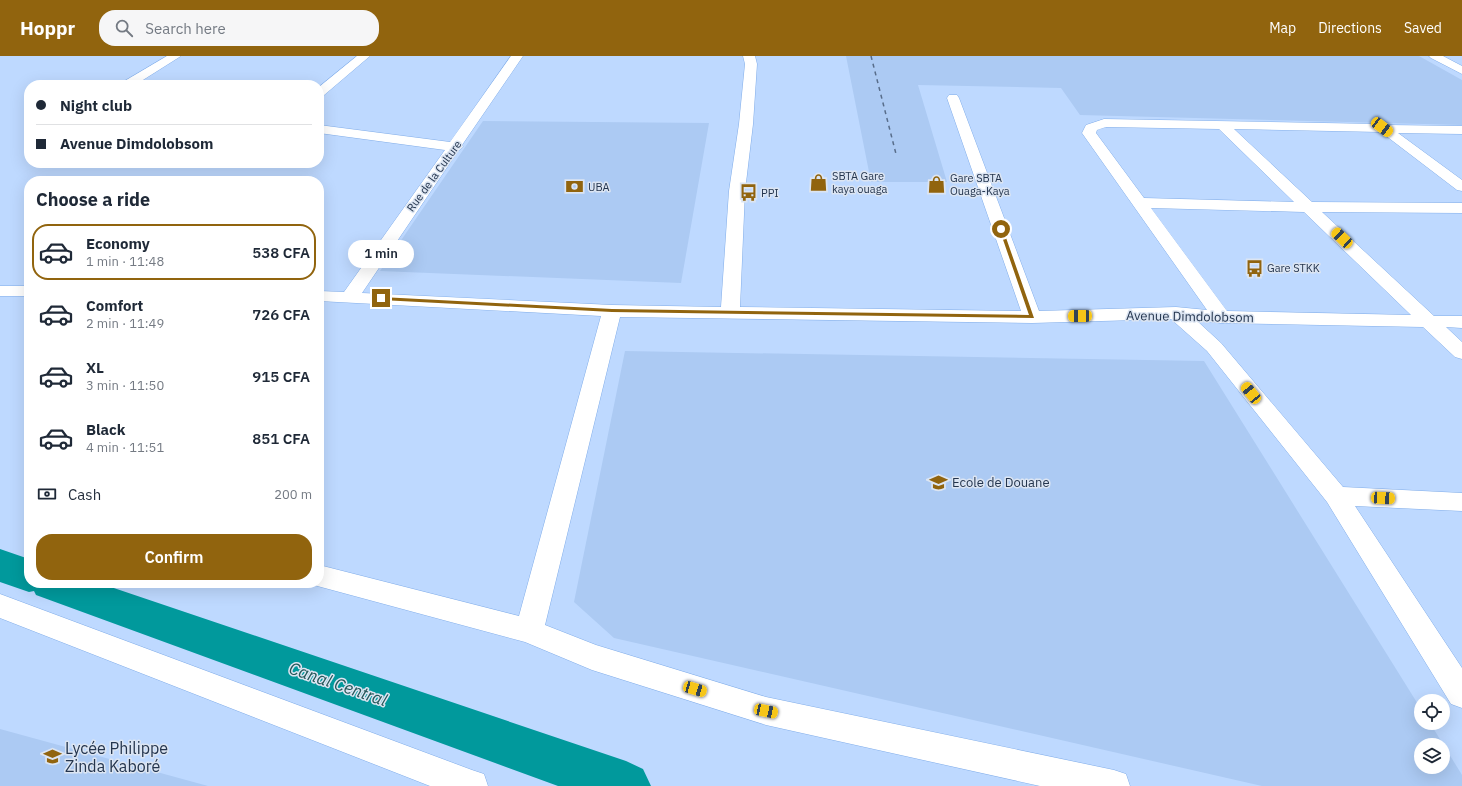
<!DOCTYPE html>
<html lang="en">
<head>
<meta charset="utf-8">
<style>
  :root { --surface:#fff; --page:#f6f6f7; --text:#1f2937; --muted:#747a83; --line:#e0e1e3; --accent:#91640e }
  body { margin:0; font-family:"IBM Plex Sans",sans-serif; background:var(--page); color:var(--text); height:100vh; display:flex; flex-direction:column; font-size:15px; white-space:nowrap }
  * { box-sizing:border-box; margin:0 }
  p { font-size:13px; color:var(--muted) }
  .icon { flex:none; width:22px; height:22px; fill:none; stroke:currentColor; stroke-width:2; stroke-linecap:round; stroke-linejoin:round }
  .map { position:relative; flex:1; overflow:hidden }
  .side { position:absolute; left:24px; top:120px; width:300px; height:412px; display:flex; flex-direction:column; background:var(--surface); border-radius:16px; box-shadow:0 4px 16px #0002 }
  .side>* { flex:none }
  .guide { position:absolute; left:24px; top:24px; width:300px; height:88px; border-radius:16px; box-shadow:0 4px 16px #0002; display:grid; align-content:center; height:88px; padding:0 12px; background:var(--surface) }
  .buttons { position:absolute; left:1414px; top:638px; display:grid; gap:8px }
  .buttons a { display:grid; place-items:center; width:36px; height:36px; border-radius:50%; background:var(--surface); box-shadow:0 4px 16px #0002; font-size:20px }
  .end { position:absolute; width:18px; height:18px; margin:-9px; border:5px solid #91640e; background:#fff; box-shadow:0 0 0 2px #fff }
  .from { border-radius:50% }
  .bubble { position:absolute; height:28px; border-radius:14px; background:var(--surface); box-shadow:0 4px 16px #0002; font-size:13px; font-weight:600; line-height:28px; text-align:center }
  .car { position:absolute; width:12px; height:24px; margin:-12px -6px; border-radius:5px; box-shadow:0 0 3px 1px #0007; background:linear-gradient(#f5c518 24%,#345 0 40%,#f5c518 0 76%,#345 0 86%,#f5c518 0) }
  .guide b { display:flex; align-items:center; gap:14px; height:38px; font-size:15px }
  .guide b+b { border-top:1px solid var(--line) }
  .guide i { width:10px; height:10px; background:var(--text) }
  ul { padding:0; list-style:none }
  li { display:flex; align-items:center; gap:12px; height:56px; margin:0 8px 6px; padding:0 4px; border:2px solid transparent; border-radius:16px }
  li div { flex:1 }
  li b { display:block; font-size:15px }
  li em { font-style:normal; font-weight:600 }
  li.selected { border-color:var(--accent) }
  li>.icon { width:36px; height:36px; stroke-width:1.5 }
  h2 { padding:0 12px; font-size:18px; line-height:48px }
  .pay { display:flex; align-items:center; gap:10px; height:44px; padding:0 12px; font-size:15px }
  .pay p { margin-inline-start:auto }
  .primary-button { display:flex; gap:8px; margin-top:auto; padding:8px 12px }
  .primary-button a { flex:1; height:46px; border-radius:16px; background:var(--accent); color:#fff; font-size:16px; font-weight:600; line-height:46px; text-align:center }
  header { display:flex; align-items:center; gap:24px; box-sizing:border-box; height:56px; padding:0 20px; background:var(--accent); color:#fff }
  header strong { font-size:19px }
  nav { display:flex; gap:22px; margin-inline-start:auto; font-size:14px }
  .search { width:280px; height:36px; background:var(--page); display:flex; align-items:center; gap:10px; box-sizing:border-box; padding:0 14px; border-radius:16px; color:var(--muted); font-size:15px }
  .map>svg:first-child { display:block }
  .built { fill:#accaf3; fill-rule:evenodd }
  .lines { fill:none; stroke-linecap:round; stroke-linejoin:round }
  .canal { fill:#01999c; fill-rule:evenodd }
  .street-casing { stroke:#81ade9; stroke-width:1 }
  .street { fill:#fff; fill-rule:evenodd }
  .rail { stroke:#586d8a; stroke-width:1.5; stroke-dasharray:4 4; stroke-linecap:butt }
  .route { fill:#91640e }
  .labels { text-anchor:middle; stroke-width:3; stroke-linejoin:round; paint-order:stroke }
  .far-street-label { font-size:11px; fill:#24354e; stroke:#dce5f2 }
  .far-poi-label { font-size:11px; fill:#24354e; stroke:#dce5f2; text-anchor:start }
  .street-label { font-size:13px; fill:#24354e; stroke:#dce5f2 }
  .poi-label { font-size:13px; fill:#24354e; stroke:#dce5f2; text-anchor:start }
  .near-poi-label { font-size:16px; fill:#24354e; stroke:#dce5f2; text-anchor:start }
  .near-water-label { font-size:17px; font-style:italic; fill:#245758; stroke:#dce5f2 }
</style>
</head>
<body>
<header>
<strong>Hoppr</strong>
<div class="search"><svg class="icon" aria-label="search" viewBox="0 0 24 24"><circle cx="10" cy="10" r="6"/><path d="M15 15l6 6"/></svg>Search here</div>
<nav><a>Map</a><a>Directions</a><a>Saved</a></nav>
</header>
<div class="map">
<svg width="1462" height="730" viewBox="0 0 1462 730">
  <rect width="100%" height="100%" fill="#bed9ff"/>
  <g class="built">
    <polygon points="846,0 1419,0 1462,24 1462,69 1080,59 1061,32 918,29 947,126 871,126"/>
    <polygon points="483,65 709,67 681,227 380,215"/>
    <path d="M625 295 1204 305 1421 653V667H1430L1462 719V730H1262L614 582 574 546ZM1421 689H1443V711H1421Z"/>
    <polygon points="0,673 208,730 0,730"/>
  </g>
  <g class="lines">
    <polygon class="canal" points="0,493 29,503 29,527 99,527 626,705 643,713 651,730 558,730 36,539 34,535 29,536 0,526"/>
    <defs>
      <g id="street">
        <polygon points="167,0 181,0 135,29 121,29 123,26"/>
        <polygon points="357,0 370,0 323,40 319,41 319,31"/>
        <path d="M511 0H523L462 89 463 91 458 95 362 237 612 249 721 251 729 135 739 68 745 8 743 0H755L757 8 753 68 745 135 740 251 1021 255 947 42 949 39H957L959 42 1039 255 1176 251 1207 254 1082 77 1086 69 1104 63 1377 68 1382 67 1387 69 1462 70V78L1398 77 1462 124V135L1457 134 1381 76 1234 73 1312 146 1462 147V157L1322 156 1434 260H1462V272L1446 271 1462 286V303L1455 301 1423 271 1221 267 1196 264 1221 287 1343 431 1462 437V455L1355 450 1462 612V652L1451 648 1327 446 1207 295 1171 263 1032 267 620 261 545 569 596 589 766 641 1114 714 1126 718 1130 730H1040L766 669 592 614 525 586 310 528 319 527V509L519 560 601 260 319 245V235L344 236 445 94 319 77V69L450 86ZM1106 71 1219 73 1294 146 1144 142 1096 77 1097 74ZM1151 152 1304 156 1411 259 1227 255Z"/>
        <polygon points="1429,0 1443,0 1462,10 1462,18 1431,2"/>
        <rect x="0" y="230" width="29" height="10"/>
        <polygon points="0,538 472,714 484,718 488,730 430,730 0,562"/>
      </g>
    </defs>
    <use href="#street" class="street-casing"/>
    <use href="#street" class="street"/>
    <polyline class="rail" points="871,0 896,98"/>
  </g>
  <polygon class="route" points="999,172 1003,173 1034,262 612,256 381,244 378,242 381,241 612,253 1029,259"/>
  <defs>
    <symbol id="shop-bare" viewBox="-9 -9 18 18"><path d="M-5-2.5h2.3a2.7 3.5 0 0 1 5.4 0H5L5.5 6h-11ZM-1.5-2.5h3a1.5 2.3 0 0 0-3 0Z" fill="#91640e" stroke="#dce5f2" stroke-width="2.5" paint-order="stroke"/></symbol>
    <symbol id="bank-bare" viewBox="-9 -9 18 18"><path d="M-6-4H6V4H-6ZM0-2.3a2.3 2.3 0 1 0 0 4.6a2.3 2.3 0 1 0 0-4.6Z" fill="#91640e" stroke="#dce5f2" stroke-width="2.5" paint-order="stroke"/></symbol>
    <symbol id="bus-bare" viewBox="-9 -9 18 18"><path d="M-5-6H5V4H4V6H2V4H-2V6H-4V4H-5ZM-3.5-4V0h7V-4ZM-3.5 1.2v1.5H-2V1.2ZM2 1.2v1.5H3.5V1.2Z" fill="#91640e" stroke="#dce5f2" stroke-width="2.5" paint-order="stroke"/></symbol>
    <symbol id="school-bare" viewBox="-9 -9 18 18"><path d="M0-5L7-2L0 1L-7-2ZM-4 1L0 2.5L4 1V4Q0 6-4 4Z" fill="#91640e" stroke="#dce5f2" stroke-width="2.5" paint-order="stroke"/></symbol>
  </defs>
  <g fill-rule="evenodd">
    <use href="#shop-bare" x="806" y="114" width="25" height="25"/>
    <use href="#shop-bare" x="924" y="116" width="25" height="25"/>
    <use href="#bank-bare" x="562" y="118" width="25" height="25"/>
    <use href="#bus-bare" x="736" y="124" width="25" height="25"/>
    <use href="#bus-bare" x="1242" y="200" width="25" height="25"/>
    <use href="#school-bare" x="926" y="414" width="25" height="25"/>
    <use href="#school-bare" x="40" y="688" width="25" height="25"/>
  </g>
  <g class="labels">
    <g class="far-street-label">
      <text transform="translate(434 120) rotate(-54)" y="4">Rue de la Culture</text>
    </g>
    <g class="far-poi-label">
      <text x="832" y="124">SBTA Gare<tspan x="832" dy="13">kaya ouaga</tspan></text>
      <text x="950" y="126">Gare SBTA<tspan x="950" dy="13">Ouaga-Kaya</tspan></text>
      <text x="588" y="135">UBA</text>
      <text x="761" y="141">PPI</text>
      <text x="1267" y="216">Gare STKK</text>
    </g>
    <g class="street-label">
      <text transform="translate(1190 260) rotate(1)" y="5">Avenue Dimdolobsom</text>
    </g>
    <g class="poi-label">
      <text x="952" y="431">Ecole de Douane</text>
    </g>
    <g class="near-poi-label">
      <text x="65" y="698">Lycée Philippe<tspan x="65" dy="18">Zinda Kaboré</tspan></text>
    </g>
    <g class="near-water-label">
      <text transform="translate(338 628) rotate(19)" y="6">Canal Central</text>
    </g>
  </g>
</svg>
<div class="buttons">
<a><svg class="icon" aria-label="locate" viewBox="0 0 24 24"><circle cx="12" cy="12" r="6"/><path d="M12 2v4M12 18v4M2 12h4M18 12h4"/></svg></a>
<a><svg class="icon" aria-label="layers" viewBox="0 0 24 24"><path d="M12 4l9 5-9 5-9-5zM3 14l9 5 9-5"/></svg></a>
</div>
<i class="end from" style="left:1001px;top:173px"></i>
<i class="end" style="left:381px;top:242px"></i>
<div class="bubble" style="left:348px;top:184px;width:66px">1 min</div>
<i class="car" style="left:1382px;top:71px;rotate:127deg"></i>
<i class="car" style="left:1342px;top:182px;rotate:313deg"></i>
<i class="car" style="left:1080px;top:260px;rotate:269deg"></i>
<i class="car" style="left:1251px;top:337px;rotate:321deg"></i>
<i class="car" style="left:1383px;top:442px;rotate:93deg"></i>
<i class="car" style="left:695px;top:633px;rotate:106deg"></i>
<i class="car" style="left:766px;top:655px;rotate:102deg"></i>
<div class="guide">
<b><i class="from"></i>Night club</b>
<b><i></i>Avenue Dimdolobsom</b>
</div>
<section class="side">
<h2>Choose a ride</h2>
<ul>
<li class="selected"><svg class="icon" aria-label="car" viewBox="0 0 24 24"><path d="M5 17H2v-5l4-1 3-4h7l3 4 3 1v5h-3M9 17h6M6 11h13"/><circle cx="7" cy="17" r="2"/><circle cx="17" cy="17" r="2"/></svg><div><b>Economy</b><p>1 min · 11:48</p></div><em>538 CFA</em></li>
<li><svg class="icon" aria-label="car" viewBox="0 0 24 24"><path d="M5 17H2v-5l4-1 3-4h7l3 4 3 1v5h-3M9 17h6M6 11h13"/><circle cx="7" cy="17" r="2"/><circle cx="17" cy="17" r="2"/></svg><div><b>Comfort</b><p>2 min · 11:49</p></div><em>726 CFA</em></li>
<li><svg class="icon" aria-label="car" viewBox="0 0 24 24"><path d="M5 17H2v-5l4-1 3-4h7l3 4 3 1v5h-3M9 17h6M6 11h13"/><circle cx="7" cy="17" r="2"/><circle cx="17" cy="17" r="2"/></svg><div><b>XL</b><p>3 min · 11:50</p></div><em>915 CFA</em></li>
<li><svg class="icon" aria-label="car" viewBox="0 0 24 24"><path d="M5 17H2v-5l4-1 3-4h7l3 4 3 1v5h-3M9 17h6M6 11h13"/><circle cx="7" cy="17" r="2"/><circle cx="17" cy="17" r="2"/></svg><div><b>Black</b><p>4 min · 11:51</p></div><em>851 CFA</em></li>
</ul>
<div class="pay"><svg class="icon" aria-label="cash" viewBox="0 0 24 24"><path d="M3 7h18v10H3z"/><circle cx="12" cy="12" r="2"/></svg>Cash<p>200 m</p></div>
<div class="primary-button"><a>Confirm</a></div>
</section>
</div>
</body>
</html>
